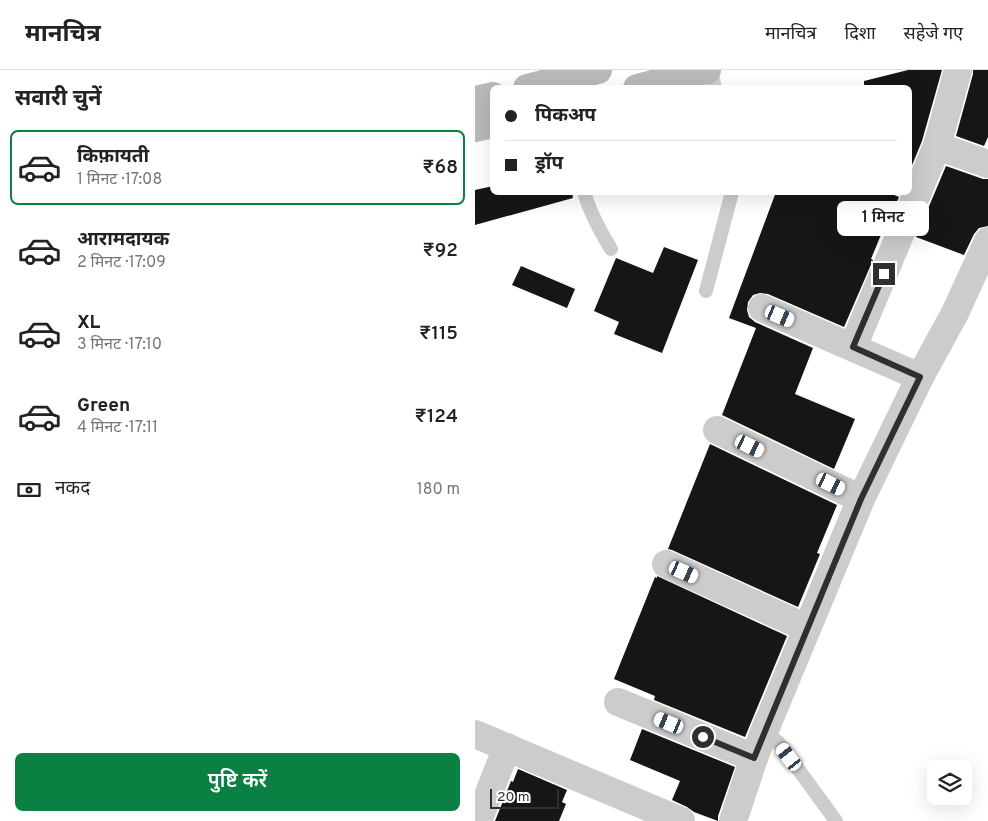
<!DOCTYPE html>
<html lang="hi">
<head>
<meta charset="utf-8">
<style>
  :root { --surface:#fff; --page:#f2f2f2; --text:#222; --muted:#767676; --line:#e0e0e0; --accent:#0b8043 }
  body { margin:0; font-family:Overpass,"Noto Sans Devanagari",sans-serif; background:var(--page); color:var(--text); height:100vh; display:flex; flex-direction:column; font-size:19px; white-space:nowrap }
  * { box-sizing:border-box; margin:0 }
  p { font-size:16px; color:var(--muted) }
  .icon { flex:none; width:28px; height:28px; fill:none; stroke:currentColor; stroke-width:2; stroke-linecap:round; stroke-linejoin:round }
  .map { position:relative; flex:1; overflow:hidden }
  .drawer { display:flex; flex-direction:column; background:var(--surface); width:475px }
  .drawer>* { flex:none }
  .top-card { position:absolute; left:15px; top:15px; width:422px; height:110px; border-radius:8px; box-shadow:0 5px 20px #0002; display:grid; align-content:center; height:110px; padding:0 15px; background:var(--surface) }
  .tools { position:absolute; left:452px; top:690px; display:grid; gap:10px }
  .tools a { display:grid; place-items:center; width:45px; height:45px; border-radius:8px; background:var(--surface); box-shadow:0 5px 20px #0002; font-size:25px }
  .scale { position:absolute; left:15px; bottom:12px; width:69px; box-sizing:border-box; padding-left:5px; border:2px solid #2f2f2f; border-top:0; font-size:14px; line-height:18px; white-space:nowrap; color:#2f2f2f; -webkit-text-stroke:4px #fff; paint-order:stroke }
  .end { position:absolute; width:22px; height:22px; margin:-11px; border:6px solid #2f2f2f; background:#fff; box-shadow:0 0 0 2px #fff }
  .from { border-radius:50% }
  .bubble { position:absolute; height:35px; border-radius:8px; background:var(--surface); box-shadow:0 5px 20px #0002; font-size:16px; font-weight:600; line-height:35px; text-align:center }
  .car { position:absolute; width:15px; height:30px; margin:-15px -8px; border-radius:6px; box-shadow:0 0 4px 1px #0007; background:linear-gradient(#fff 24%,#345 0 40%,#fff 0 76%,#345 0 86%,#fff 0) }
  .top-card b { display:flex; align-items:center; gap:18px; height:48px; font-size:19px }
  .top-card b+b { border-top:1px solid var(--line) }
  .top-card i { width:12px; height:12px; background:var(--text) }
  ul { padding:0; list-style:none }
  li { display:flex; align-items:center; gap:15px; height:75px; margin:0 10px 8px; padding:0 5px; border:2px solid transparent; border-radius:8px }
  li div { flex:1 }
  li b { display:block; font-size:19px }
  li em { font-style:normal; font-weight:600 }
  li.active { border-color:var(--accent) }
  li>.icon { width:45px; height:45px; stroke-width:1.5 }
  h2 { padding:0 15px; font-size:22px; line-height:60px }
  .pay { display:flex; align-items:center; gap:12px; height:55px; padding:0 15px; font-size:19px }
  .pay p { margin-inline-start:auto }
  .action { display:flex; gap:10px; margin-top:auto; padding:10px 15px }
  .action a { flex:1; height:58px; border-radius:8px; background:var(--accent); color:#fff; font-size:20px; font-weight:600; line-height:58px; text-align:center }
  header { display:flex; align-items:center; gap:30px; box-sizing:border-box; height:70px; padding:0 25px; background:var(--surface); border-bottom:1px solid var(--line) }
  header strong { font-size:24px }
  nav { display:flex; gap:28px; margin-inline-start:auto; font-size:18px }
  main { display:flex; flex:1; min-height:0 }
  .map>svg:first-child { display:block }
  .building { fill:#161616 }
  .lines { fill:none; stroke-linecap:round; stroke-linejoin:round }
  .service { stroke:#ccc; stroke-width:14 }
  .minor { stroke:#ccc; stroke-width:28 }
  .secondary { stroke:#b9b9b9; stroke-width:28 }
  .route { stroke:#2f2f2f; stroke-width:6 }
</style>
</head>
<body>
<header>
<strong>मानचित्र</strong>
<nav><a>मानचित्र</a><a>दिशा</a><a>सहेजे गए</a></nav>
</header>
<main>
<section class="drawer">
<h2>सवारी चुनें</h2>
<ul>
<li class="active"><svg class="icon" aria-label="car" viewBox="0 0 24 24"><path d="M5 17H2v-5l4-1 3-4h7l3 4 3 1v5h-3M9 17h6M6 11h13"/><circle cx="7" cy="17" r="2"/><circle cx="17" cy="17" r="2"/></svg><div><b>किफ़ायती</b><p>1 मिनट · 17:08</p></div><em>₹68</em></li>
<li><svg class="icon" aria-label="car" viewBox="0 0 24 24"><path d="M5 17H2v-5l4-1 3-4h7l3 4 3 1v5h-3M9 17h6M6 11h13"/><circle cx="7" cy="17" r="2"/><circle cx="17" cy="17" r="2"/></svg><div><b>आरामदायक</b><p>2 मिनट · 17:09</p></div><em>₹92</em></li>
<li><svg class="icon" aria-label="car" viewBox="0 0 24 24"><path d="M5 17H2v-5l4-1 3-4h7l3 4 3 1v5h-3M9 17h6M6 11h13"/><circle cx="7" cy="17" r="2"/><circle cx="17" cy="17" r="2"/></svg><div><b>XL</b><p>3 मिनट · 17:10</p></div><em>₹115</em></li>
<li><svg class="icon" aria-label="car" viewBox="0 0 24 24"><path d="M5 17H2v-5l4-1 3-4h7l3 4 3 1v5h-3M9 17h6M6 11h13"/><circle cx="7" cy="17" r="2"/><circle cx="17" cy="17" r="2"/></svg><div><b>Green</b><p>4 मिनट · 17:11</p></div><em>₹124</em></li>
</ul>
<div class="pay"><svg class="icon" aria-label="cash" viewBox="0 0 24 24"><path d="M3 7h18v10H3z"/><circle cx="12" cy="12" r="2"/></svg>नकद<p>180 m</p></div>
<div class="action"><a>पुष्टि करें</a></div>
</section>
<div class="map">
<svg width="513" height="751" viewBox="0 0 513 751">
  <rect width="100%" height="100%" fill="#fff"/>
  <g class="building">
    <polygon points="433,0 467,0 447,71 435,100 435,18 389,18 389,11"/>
    <polygon points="498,0 513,0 513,67 509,76 481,66 498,4"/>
    <polygon points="471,96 508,109 513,109 513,156 504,158 499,164 489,185 441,167"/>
    <polygon points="18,116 18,122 97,122 98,128 0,155 0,120"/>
    <polygon points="301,122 412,122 424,127 412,155 410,155 396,189 398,190 369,257 293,224 285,223 278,225 273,232 272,240 274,247 280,252 338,278 320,324 380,349 359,399 247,345 281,258 254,248"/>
    <polygon points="189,177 223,190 187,283 139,264 144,252 119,241 141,188 178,203"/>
    <polygon points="46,196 100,219 92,238 37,215"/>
    <polygon points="235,374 362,435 342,483 345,484 323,537 197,480 193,479"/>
    <polygon points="182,506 312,566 270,667 179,630 180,626 139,609 180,507 182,508"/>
    <polygon points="167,659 260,697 243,746 243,751 219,742 212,737 197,730 205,711 155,690"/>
    <polygon points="43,699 92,720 87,732 91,734 84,751 20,751 36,711 38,712"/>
  </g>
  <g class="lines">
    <g class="service">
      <polyline points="236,0 240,18"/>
      <path d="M109 122C115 143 125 161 136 179"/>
      <polyline points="231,221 257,122"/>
      <polyline points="289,662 303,672 326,703 361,751"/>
    </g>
    <g class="minor">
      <polyline points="462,76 513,94"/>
      <polyline points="287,238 445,307"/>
      <polyline points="378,277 462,76 483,0"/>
      <polyline points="242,360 386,429"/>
      <polyline points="191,494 332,558"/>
      <polyline points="143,632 279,688"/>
      <polyline points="0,664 206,751"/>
      <polyline points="3,751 32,677"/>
      <polyline points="258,751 279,688 289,662 386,429 445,307 480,243 513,171"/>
    </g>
    <g class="secondary">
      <polyline points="52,18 123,0"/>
      <polyline points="162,18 232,0"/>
      <polyline points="0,30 18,26"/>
      <polyline points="0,58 18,54"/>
    </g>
  </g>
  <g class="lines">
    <polyline class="route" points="228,667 279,688 386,429 445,307 378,277 409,204"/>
  </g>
</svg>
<div class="tools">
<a><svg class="icon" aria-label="layers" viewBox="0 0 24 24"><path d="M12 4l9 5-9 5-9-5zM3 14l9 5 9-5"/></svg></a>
</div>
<div class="scale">20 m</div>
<i class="end from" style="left:228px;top:667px"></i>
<i class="end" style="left:409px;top:204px"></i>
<div class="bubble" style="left:362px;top:131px;width:92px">1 मिनट</div>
<i class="car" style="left:305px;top:246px;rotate:113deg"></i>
<i class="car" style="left:275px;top:376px;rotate:116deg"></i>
<i class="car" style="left:356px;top:414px;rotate:116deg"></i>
<i class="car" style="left:209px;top:502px;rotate:114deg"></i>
<i class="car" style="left:194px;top:653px;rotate:292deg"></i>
<i class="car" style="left:314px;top:687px;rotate:322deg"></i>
<div class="top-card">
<b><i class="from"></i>पिकअप</b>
<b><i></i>ड्रॉप</b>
</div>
</div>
</main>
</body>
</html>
